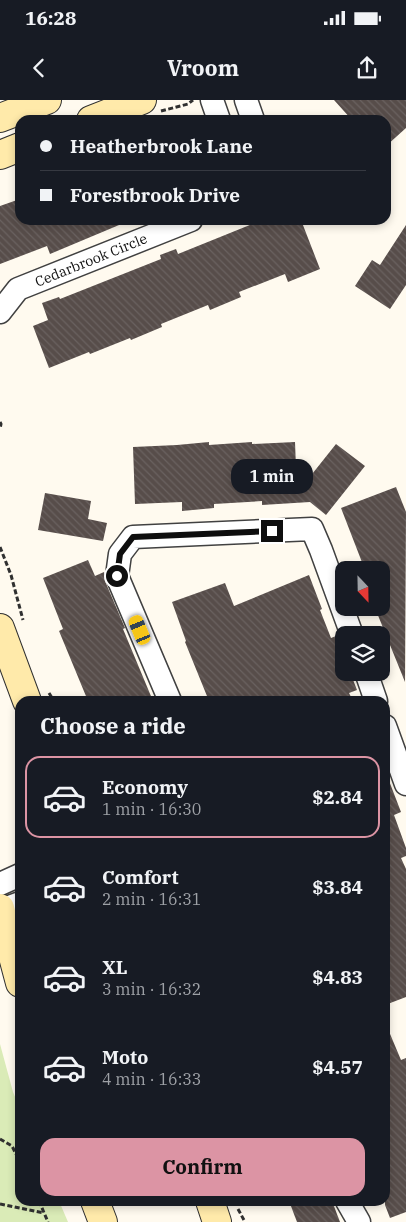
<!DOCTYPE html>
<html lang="en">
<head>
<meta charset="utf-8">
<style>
  :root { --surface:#171b24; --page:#242831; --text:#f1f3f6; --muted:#9ea1a6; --line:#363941; --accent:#dc94a4 }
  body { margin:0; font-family:"IBM Plex Serif",serif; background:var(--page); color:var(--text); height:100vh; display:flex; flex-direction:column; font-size:19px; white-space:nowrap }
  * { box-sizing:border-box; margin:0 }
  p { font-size:16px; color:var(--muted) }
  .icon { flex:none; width:28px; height:28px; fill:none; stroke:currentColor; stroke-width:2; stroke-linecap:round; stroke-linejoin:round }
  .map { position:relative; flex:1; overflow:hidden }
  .sheet { position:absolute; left:15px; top:596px; width:375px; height:510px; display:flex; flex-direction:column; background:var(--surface); border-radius:15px; box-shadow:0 2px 8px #0003 }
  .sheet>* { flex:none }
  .hud { position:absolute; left:15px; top:15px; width:376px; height:110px; border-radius:15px; box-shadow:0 2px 8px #0003; display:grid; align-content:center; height:110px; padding:0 25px; background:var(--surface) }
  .needle { width:32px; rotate:158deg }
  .fabs { position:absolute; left:335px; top:461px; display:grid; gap:10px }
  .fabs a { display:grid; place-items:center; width:55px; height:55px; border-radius:10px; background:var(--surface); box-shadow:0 2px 8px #0003; font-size:25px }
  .end { position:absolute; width:22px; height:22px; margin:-11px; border:6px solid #0e0e0e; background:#fff; box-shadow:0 0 0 2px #fff }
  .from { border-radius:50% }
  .bubble { position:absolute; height:35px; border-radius:15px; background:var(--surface); box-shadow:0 2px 8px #0003; font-size:16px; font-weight:800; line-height:35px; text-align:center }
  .car { position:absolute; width:15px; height:30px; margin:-15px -8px; border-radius:6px; box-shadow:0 0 4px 1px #0007; background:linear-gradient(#f5c518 24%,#345 0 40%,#f5c518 0 76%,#345 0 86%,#f5c518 0) }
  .hud b { display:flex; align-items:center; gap:18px; height:48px; font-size:19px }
  .hud b+b { border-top:1px solid var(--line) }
  .hud i { width:12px; height:12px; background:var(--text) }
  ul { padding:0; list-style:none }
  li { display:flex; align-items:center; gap:15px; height:82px; margin:0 10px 8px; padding:0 15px; border:2px solid transparent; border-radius:15px }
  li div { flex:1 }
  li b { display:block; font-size:19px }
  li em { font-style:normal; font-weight:800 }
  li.selected { border-color:var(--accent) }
  li>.icon { width:45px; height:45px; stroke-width:1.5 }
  h2 { padding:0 25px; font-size:22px; line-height:60px }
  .action { display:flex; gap:10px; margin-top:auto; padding:10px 25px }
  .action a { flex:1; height:58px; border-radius:15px; background:var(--accent); color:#111; font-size:20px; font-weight:800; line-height:58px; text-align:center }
  .status { display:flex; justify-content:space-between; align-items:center; height:35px; padding:0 25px; background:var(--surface); direction:ltr }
  .status svg { height:14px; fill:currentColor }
  header { display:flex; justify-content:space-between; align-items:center; height:65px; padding:0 25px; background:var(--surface); font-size:22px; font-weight:800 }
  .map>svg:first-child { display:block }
  .grass { fill:#daebb7 }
  .building { fill:url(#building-back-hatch) }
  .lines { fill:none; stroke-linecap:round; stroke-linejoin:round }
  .street-casing { stroke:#414141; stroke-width:25 }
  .secondary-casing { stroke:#303030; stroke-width:30 }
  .path { stroke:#303030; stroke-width:3; stroke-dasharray:5 2.5; stroke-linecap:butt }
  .street { stroke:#fff; stroke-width:22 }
  .secondary { stroke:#ffeaaa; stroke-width:28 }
  .route { stroke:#0e0e0e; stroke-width:6 }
  .labels { text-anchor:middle; stroke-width:5; stroke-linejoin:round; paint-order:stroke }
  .street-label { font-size:14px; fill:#0e0e0e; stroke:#fff }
</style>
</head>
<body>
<div class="status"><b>16:28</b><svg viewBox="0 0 49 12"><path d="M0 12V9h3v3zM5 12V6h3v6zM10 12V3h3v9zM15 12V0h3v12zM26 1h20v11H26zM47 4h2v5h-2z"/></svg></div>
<header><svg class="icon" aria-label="back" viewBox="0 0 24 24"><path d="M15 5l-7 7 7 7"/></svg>Vroom<svg class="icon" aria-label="share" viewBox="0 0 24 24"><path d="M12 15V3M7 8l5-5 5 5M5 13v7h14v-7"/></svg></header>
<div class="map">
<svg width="406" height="1122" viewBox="0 0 406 1122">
  <defs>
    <pattern id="building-back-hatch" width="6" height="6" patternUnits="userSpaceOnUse" patternTransform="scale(1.25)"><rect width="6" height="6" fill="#574d4a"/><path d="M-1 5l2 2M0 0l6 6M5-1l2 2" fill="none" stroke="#6a6260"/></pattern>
  </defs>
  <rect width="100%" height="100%" fill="#fffaef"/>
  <polygon class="grass" points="0,944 13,992 20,1009 20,1101 59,1101 68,1122 0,1122"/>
  <g class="building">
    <polygon points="334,0 406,0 406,28 386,46 386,20 352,20"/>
    <polygon points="20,99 20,120 131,120 50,154 47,146 0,164 0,106"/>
    <polygon points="262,120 301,120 320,169 288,182 285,174 239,192 241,197 210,210 208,205 161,224 162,227 131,240 130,238 90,254 89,252 49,268 33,226 48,220 42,203 59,197 60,199 161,159 160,155 176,149 178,154"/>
    <polygon points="406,125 406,185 390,209 355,186 372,160 380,165"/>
    <polygon points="209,342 209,345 252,342 252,344 295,342 297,393 336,344 365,366 326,415 310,402 262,405 262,401 214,404 214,408 182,411 182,402 135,404 133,347 177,345"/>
    <polygon points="396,387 406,412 405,582 375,508 381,508 381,470 365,470 341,408"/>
    <polygon points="45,393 91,401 88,419 107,423 103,441 38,430"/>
    <polygon points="88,460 95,476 104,472 105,481 125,528 123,529 153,601 88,601 59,531 63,529 43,478"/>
    <polygon points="309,475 322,509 320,510 331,538 336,536 344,556 344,572 350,572 357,590 349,593 353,601 209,601 185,542 186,541 172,502 225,483 234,506"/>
    <polygon points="385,673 386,673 401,712 394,715 406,748 406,756 401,758 406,769 406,897 385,905"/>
    <polygon points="385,922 401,960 406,958 406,1112 390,1118 385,1105"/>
    <polygon points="289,1101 332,1101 340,1122 297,1122"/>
  </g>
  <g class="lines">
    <defs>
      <g id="street">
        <polyline points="212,0 219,20"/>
        <polyline points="246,0 253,20"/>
        <polyline points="0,212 18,189 191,120"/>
        <polyline points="366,572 376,601"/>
        <polyline points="170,601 117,476 120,454 133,437 312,429 321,450 352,535"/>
        <polyline points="385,626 406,684"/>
        <polyline points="0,784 20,775"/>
        <polyline points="1,810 20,803"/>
        <polyline points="347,1101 359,1122"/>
      </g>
      <g id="secondary">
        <polyline points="0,18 47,0"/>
        <polyline points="91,20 142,0"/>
        <polyline points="0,55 20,47"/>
        <polyline points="0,528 27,601"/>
        <polyline points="0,808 20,883"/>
        <polyline points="95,1101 103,1122"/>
        <polyline points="210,1101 217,1122"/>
      </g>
    </defs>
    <use href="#street" class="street-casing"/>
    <use href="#secondary" class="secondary-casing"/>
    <g class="path">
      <polyline points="161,11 188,4 193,0"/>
      <polyline points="0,322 1,324 0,329"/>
      <polyline points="0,447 11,475 23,520"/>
      <polyline points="49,593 54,601"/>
      <polyline points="0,1039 12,1046 20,1062"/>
      <polyline points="39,1101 48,1122"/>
      <polyline points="0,1104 44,1113"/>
      <polyline points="238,1109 245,1122"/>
    </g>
    <use href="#street" class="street"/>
    <use href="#secondary" class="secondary"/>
  </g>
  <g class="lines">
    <polyline class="route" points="117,476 120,454 133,437 272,431"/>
  </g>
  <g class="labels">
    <g class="street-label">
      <text transform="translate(91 160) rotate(-22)" y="5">Cedarbrook Circle</text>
    </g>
  </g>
</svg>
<div class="fabs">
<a><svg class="needle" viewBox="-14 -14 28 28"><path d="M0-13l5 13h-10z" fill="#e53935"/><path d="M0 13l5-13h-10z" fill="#9ea1a6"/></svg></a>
<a><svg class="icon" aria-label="layers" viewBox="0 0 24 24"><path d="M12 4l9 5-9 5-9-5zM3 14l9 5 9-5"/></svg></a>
</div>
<i class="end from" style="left:117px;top:476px"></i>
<i class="end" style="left:272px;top:431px"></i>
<div class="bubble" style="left:231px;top:359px;width:82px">1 min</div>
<i class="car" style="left:140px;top:530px;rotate:337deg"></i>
<div class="hud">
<b><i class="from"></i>Heatherbrook Lane</b>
<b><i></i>Forestbrook Drive</b>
</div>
<section class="sheet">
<h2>Choose a ride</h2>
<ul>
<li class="selected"><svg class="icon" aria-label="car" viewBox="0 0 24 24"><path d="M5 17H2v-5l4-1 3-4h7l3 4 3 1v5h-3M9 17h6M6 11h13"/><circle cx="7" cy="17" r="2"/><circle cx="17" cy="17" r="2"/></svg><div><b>Economy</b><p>1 min · 16:30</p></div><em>$2.84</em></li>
<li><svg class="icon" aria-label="car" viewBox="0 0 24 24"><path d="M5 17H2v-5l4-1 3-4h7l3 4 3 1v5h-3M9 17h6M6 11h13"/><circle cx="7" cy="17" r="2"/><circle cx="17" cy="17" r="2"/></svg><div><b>Comfort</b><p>2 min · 16:31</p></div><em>$3.84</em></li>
<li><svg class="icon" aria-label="car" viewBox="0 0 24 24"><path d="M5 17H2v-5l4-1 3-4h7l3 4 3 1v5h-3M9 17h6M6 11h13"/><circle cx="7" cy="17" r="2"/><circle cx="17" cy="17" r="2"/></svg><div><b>XL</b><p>3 min · 16:32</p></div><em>$4.83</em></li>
<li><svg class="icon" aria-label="car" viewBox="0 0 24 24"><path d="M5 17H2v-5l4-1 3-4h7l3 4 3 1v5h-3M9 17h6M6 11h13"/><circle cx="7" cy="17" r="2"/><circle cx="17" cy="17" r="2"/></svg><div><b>Moto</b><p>4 min · 16:33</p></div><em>$4.57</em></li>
</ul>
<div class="action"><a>Confirm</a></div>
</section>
</div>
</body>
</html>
